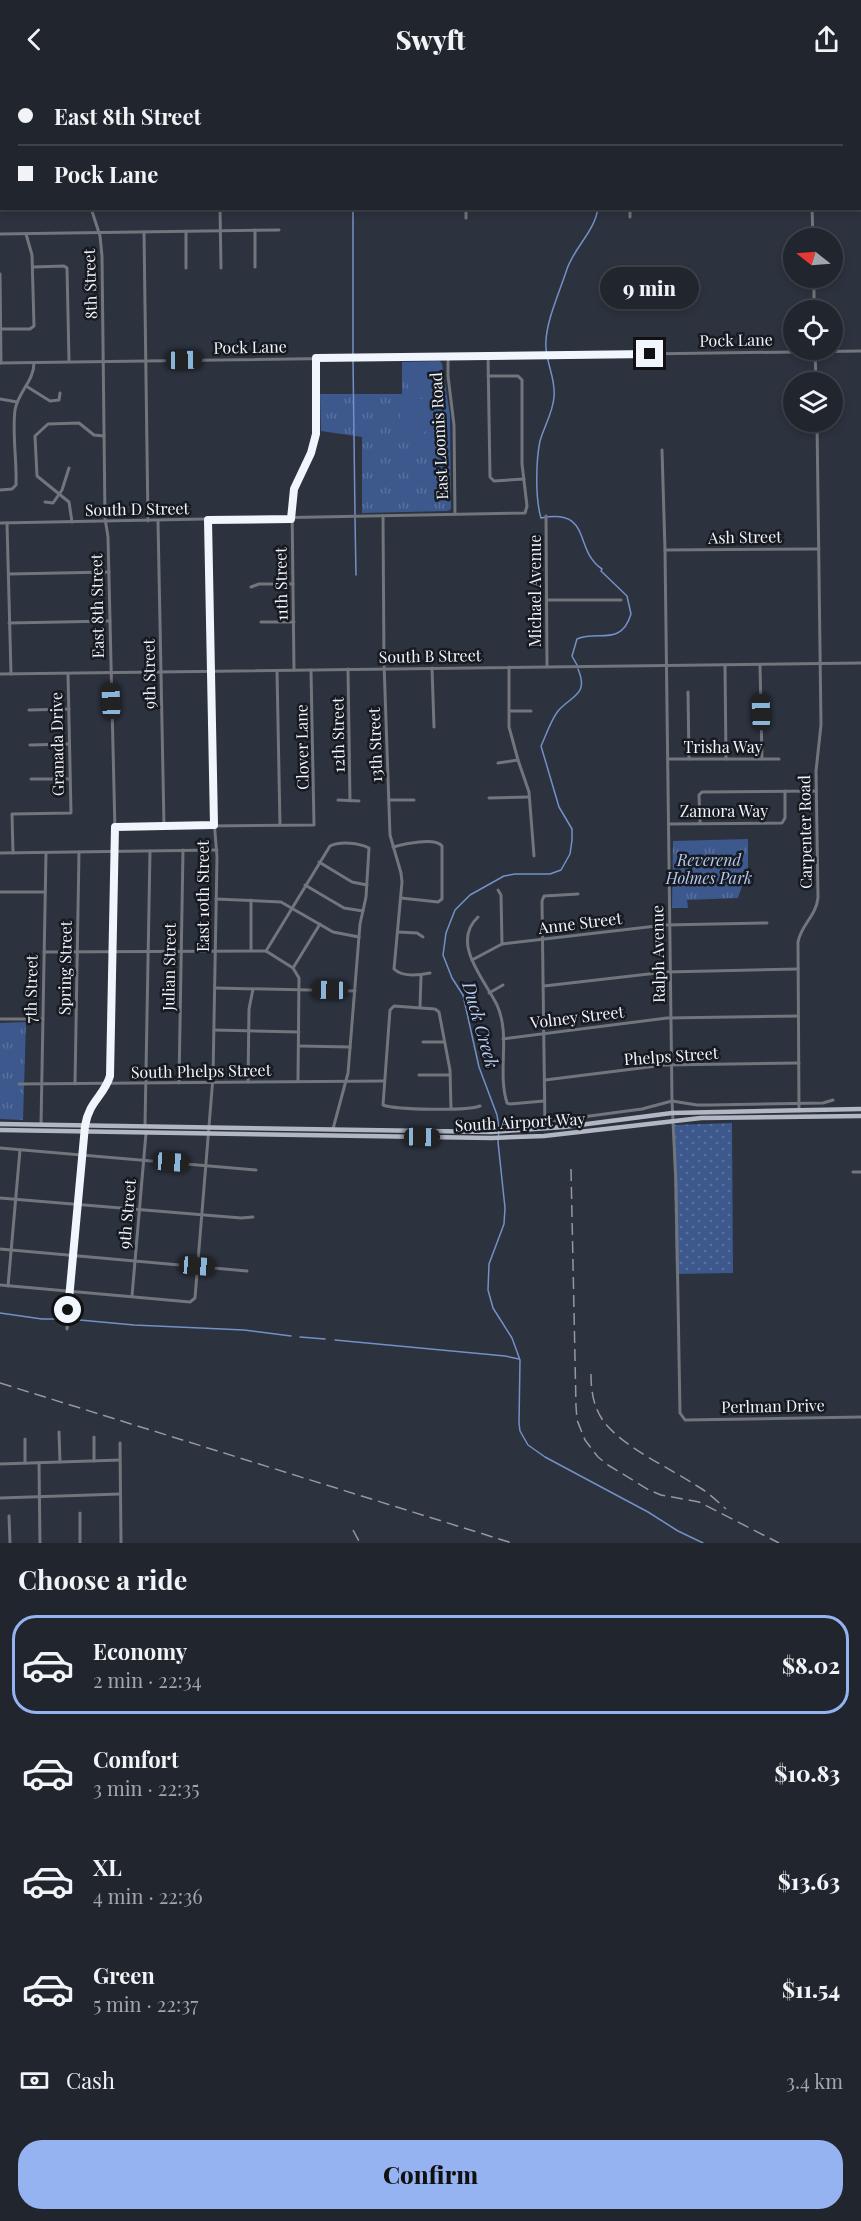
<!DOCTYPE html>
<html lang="en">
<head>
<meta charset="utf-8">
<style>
  :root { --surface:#21262e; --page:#2d323a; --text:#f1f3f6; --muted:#a2a5aa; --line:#3e434a; --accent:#95b2f1 }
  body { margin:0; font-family:"Playfair Display",serif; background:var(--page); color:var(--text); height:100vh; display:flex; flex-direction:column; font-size:22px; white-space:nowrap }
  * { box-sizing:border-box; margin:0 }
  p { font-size:20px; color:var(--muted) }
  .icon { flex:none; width:33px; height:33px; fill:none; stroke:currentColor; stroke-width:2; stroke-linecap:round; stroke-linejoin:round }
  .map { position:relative; height:1465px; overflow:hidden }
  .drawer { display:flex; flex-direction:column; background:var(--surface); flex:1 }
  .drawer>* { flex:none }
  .guide { position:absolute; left:0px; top:0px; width:861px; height:132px; box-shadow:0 3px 9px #0003,0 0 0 2px var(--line); display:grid; align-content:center; height:132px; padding:0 18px; background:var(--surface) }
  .needle { width:39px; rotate:287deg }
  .fabs { position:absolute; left:783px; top:150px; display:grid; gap:12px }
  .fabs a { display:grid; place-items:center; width:60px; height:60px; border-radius:50%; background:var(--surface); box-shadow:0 3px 9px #0003,0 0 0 2px var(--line); font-size:30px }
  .end { position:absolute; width:27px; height:27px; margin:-14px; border:8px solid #f1f5fd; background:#111; box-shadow:0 0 0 3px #111 }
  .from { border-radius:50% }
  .bubble { position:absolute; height:42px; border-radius:21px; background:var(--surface); box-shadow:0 3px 9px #0003,0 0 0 2px var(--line); font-size:20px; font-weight:800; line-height:42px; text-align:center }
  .car { position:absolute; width:18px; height:36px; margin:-18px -9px; border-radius:8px; box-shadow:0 0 4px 2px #0007; background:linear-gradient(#222 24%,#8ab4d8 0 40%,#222 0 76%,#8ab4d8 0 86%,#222 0) }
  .guide b { display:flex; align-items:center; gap:21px; height:57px; font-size:22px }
  .guide b+b { border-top:2px solid var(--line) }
  .guide i { width:15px; height:15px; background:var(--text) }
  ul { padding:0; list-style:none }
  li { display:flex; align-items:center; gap:18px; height:99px; margin:0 12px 9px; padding:0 6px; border:3px solid transparent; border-radius:24px }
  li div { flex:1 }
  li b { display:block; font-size:22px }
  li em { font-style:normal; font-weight:800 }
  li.active { border-color:var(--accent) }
  li>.icon { width:54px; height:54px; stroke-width:1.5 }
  h2 { padding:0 18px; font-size:27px; line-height:72px }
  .pay { display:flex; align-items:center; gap:15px; height:66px; padding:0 18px; font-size:22px }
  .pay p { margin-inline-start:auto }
  .button { display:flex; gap:12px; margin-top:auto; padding:12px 18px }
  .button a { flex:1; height:69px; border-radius:24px; background:var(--accent); color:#111; font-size:24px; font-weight:800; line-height:69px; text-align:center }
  header { display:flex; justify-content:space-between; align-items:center; height:78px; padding:0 18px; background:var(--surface); font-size:27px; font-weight:800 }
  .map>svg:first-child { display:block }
  .grass { fill:url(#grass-dots) }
  .park { fill:url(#park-tufts) }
  .pitch { fill:#3c588d }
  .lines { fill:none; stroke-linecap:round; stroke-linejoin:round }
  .stream { stroke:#7490c8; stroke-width:1.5 }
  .minor { stroke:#72757b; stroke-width:3 }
  .major { stroke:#b1b8c4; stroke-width:4.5 }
  .rail { stroke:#9398a1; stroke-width:1.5; stroke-dasharray:12 6; stroke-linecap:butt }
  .route { stroke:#f1f5fd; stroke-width:8 }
  .labels { text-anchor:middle; stroke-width:5; stroke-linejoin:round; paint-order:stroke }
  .street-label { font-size:16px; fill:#f1f5fd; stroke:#171a20 }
  .park-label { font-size:16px; font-style:italic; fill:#b2c9f2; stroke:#171a20 }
  .water-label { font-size:18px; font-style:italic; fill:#b5ccf5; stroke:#171a20 }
</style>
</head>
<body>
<header><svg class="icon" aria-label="back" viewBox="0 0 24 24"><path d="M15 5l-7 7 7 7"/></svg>Swyft<svg class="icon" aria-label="share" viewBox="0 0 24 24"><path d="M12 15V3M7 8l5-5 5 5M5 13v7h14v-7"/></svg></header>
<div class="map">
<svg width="861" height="1465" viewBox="0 0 861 1465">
  <defs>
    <pattern id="grass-dots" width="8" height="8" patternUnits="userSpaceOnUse" patternTransform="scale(1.5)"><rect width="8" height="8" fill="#3c588d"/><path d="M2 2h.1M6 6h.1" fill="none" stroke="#59719e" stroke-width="1.8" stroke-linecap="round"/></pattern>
    <pattern id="park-tufts" width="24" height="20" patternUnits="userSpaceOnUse" patternTransform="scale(1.5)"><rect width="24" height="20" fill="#3c588d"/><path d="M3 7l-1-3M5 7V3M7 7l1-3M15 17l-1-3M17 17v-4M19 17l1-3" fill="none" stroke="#59719e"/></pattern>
  </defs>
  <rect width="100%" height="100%" fill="#2c323e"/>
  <polygon class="grass" points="732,1045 733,1195 676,1196 673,1047"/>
  <g class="park">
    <polygon points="440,283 442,286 450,337 451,431 448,433 362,435 362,359 321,353 320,316 402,316 402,284"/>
    <polygon points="748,761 748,790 738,820 687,822 688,830 672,830 673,763"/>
    <polygon points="26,944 23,1042 0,1041 0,945"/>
  </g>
  <g class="pitch">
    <path d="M416 286C435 288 438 299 438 316H413L409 314 407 287Z"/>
    <path d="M406 321H440C441 344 424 361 402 361L400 357V326Z"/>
  </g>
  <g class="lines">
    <g class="stream">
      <polyline points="352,0 352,2"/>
      <polyline points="550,0 551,2"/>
      <polyline points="353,130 353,277"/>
      <polyline points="353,282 355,437"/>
      <polyline points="355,440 356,497"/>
      <path d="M577 587 572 578 577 561C598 552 621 569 631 536L627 518 601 493 602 491C573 472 593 430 541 440 535 420 536 382 540 363 544 349 553 334 554 319 556 302 547 287 546 270 544 247 560 213 567 191 574 170 595 153 598 130"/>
      <path d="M578 591C589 617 572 617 558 633 551 642 546 657 541 668L559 729 572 751V762L570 776 561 792 550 796H515L504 798 470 817 455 832 446 855 443 877 452 900 463 917 479 989 497 1037 499 1050 498 1064 505 1130 504 1146 489 1186 488 1212 493 1230 512 1260 520 1282 519 1345 520 1353 528 1367 545 1379 648 1434 678 1453 703 1465"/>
      <polyline points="0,1235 42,1241 69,1241 134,1247 244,1252 291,1258"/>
      <polyline points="300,1259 325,1261"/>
      <polyline points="335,1262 505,1278 519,1281"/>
    </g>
    <g class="minor">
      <polyline points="159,0 160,2"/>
      <polyline points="464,0 464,2"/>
      <polyline points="628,0 628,2"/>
      <polyline points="809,0 809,2"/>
      <polyline points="220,130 221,190"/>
      <polyline points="466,130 466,140"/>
      <polyline points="630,130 630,139"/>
      <polyline points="812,130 813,160"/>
      <polyline points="255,152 255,189"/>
      <polyline points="186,153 186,190"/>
      <polyline points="144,154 148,443"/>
      <polyline points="0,156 279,152"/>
      <polyline points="33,189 64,188 67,190 69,283"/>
      <polyline points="0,196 1,285"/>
      <polyline points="814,200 814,232"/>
      <polyline points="1,251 30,251 34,248 32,177 26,156"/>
      <polyline points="815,273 816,304"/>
      <polyline points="488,278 490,399 494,403 524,401"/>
      <polyline points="448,279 448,298 454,347 455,436"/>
      <polyline points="0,285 861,273"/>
      <polyline points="26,308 50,323 59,322 60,315"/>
      <polyline points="0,321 17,324"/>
      <polyline points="662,372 665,472 672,1023 676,1106 680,1335 685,1342 861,1339"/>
      <path d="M0 412 12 411 16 407C17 382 12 356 15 332 18 314 34 303 34 285"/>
      <polyline points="45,424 53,425 62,412 69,390"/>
      <path d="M383 438 384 585 390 757 401 795 402 804 394 891C402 899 420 897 430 895"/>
      <polyline points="546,438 547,588"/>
      <polyline points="158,443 164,748"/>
      <polyline points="72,444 69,424 37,398 35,358 48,346 79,345 94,357 104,358"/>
      <polyline points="0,445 525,435 527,428 522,386 522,302 518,298 488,298"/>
      <polyline points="7,445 11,596"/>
      <polyline points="665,472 819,471"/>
      <polyline points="9,496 109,494"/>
      <polyline points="251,509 259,506 293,506"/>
      <polyline points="547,522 621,522"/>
      <polyline points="261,544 294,544"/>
      <polyline points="9,545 110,543"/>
      <polyline points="725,587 726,681"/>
      <polyline points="760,587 762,681"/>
      <polyline points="509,589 509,649 518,682 529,714 534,778"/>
      <polyline points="432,590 434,649"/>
      <polyline points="348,591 350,723"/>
      <path d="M294 592 292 427C294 404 308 388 314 366 321 339 316 308 316 281"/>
      <polyline points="277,593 280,747"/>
      <polyline points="0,596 861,585"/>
      <polyline points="688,614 689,681"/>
      <polyline points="29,632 69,631"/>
      <polyline points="510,633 531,633"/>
      <polyline points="30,667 69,666"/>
      <polyline points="668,681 779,681"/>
      <polyline points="498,685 518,682"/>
      <polyline points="31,701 70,701"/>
      <polyline points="489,720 529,719"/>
      <polyline points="338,722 359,723"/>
      <polyline points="389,722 414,722"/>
      <polyline points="700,745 699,717 702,714 816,713"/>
      <polyline points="669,746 782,745 785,740 785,713"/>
      <polyline points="115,749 314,747 311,592"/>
      <path d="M393 769C404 766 435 759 442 768V821L438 824 401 820"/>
      <polyline points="0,775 217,772"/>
      <polyline points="13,775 12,736 71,735 68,596"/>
      <polyline points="319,784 352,804 367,807"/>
      <polyline points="305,807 344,830 363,833"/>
      <polyline points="498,812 501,817 502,866"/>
      <polyline points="0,814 45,814"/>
      <polyline points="216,821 281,824 333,854 359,859"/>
      <path d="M478 839C450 865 485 902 497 927 511 958 497 993 507 1025L510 1026 544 1023"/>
      <polyline points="398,854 417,855 423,859"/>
      <polyline points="251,872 251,822"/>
      <path d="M266 873 330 768C341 763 359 765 369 770L366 819 360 846 348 995 333 1051"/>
      <polyline points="266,873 293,890 299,900 298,1003"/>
      <polyline points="44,874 266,873"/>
      <polyline points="472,882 502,866 665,847 767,845"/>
      <polyline points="293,890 320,846"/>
      <polyline points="544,908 666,894 798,891"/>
      <polyline points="215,910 355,913"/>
      <polyline points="489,915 503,907"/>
      <polyline points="420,929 421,898"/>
      <polyline points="0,941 43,941"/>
      <polyline points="214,952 299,954"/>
      <polyline points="503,961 667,940 798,938"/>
      <polyline points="423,964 444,964"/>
      <polyline points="299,968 350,969"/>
      <polyline points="419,997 450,997"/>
      <polyline points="545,1002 665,987 799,985"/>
      <polyline points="248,1004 249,931 253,911"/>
      <polyline points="179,1005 183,772"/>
      <polyline points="19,1006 384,1003"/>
      <polyline points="75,1006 79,774"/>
      <path d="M451 1031 450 992 439 934 435 931 394 928 390 932 383 1027C397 1032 467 1033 480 1028"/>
      <path d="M799 1033 798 864C801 847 816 838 818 820L816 693 821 647 817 344"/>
      <polyline points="545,1044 642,1031 672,1023 697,1027 710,1027 823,1025 833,1022"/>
      <polyline points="41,1047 46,775"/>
      <polyline points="145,1048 150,773"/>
      <polyline points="545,1051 542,823 544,818 578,816"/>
      <polyline points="0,1070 256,1092"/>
      <polyline points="853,1094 861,1094"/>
      <polyline points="0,1120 241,1140 253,1139"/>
      <polyline points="0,1171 247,1193"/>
      <polyline points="0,1207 190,1224 195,1220 213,999 217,779 214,742 209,442"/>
      <polyline points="8,1208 20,1072"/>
      <polyline points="132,1218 146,1055"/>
      <path d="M67 1251 85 1044C90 1024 107 1014 110 995L115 753 108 459 105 440 102 178 100 158 91 130"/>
      <polyline points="59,1354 60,1384"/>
      <polyline points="94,1359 94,1383"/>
      <polyline points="25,1361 25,1385"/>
      <polyline points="120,1365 121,1465"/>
      <polyline points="39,1385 40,1465"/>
      <polyline points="0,1386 120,1382"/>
      <polyline points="0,1420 120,1416"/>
      <polyline points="80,1435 80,1465"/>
      <polyline points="9,1438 10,1465"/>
    </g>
    <g class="major">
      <polyline points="46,0 46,2"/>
      <polyline points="140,2 142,0"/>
      <polyline points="0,120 2,119"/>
      <polyline points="0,1046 491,1054 564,1049 672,1035 861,1031"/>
      <polyline points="0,1052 491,1060 544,1058 701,1040 861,1038"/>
    </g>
    <g class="rail">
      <polyline points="571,1091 576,1328 577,1342 585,1362 598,1379 608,1387 649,1412 661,1417 699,1424 779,1465"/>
      <path d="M591 1296C591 1312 593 1327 602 1341 620 1368 670 1390 697 1408 708 1414 717 1423 726 1431"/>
      <polyline points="0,1305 512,1465"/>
      <polyline points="353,1452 360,1465"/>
    </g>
  </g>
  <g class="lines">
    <path class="route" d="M68 1232 85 1048C89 1023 104 1018 110 998L115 749 214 747 208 442 291 441 294 411 311 375 316 356V280L650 276"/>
  </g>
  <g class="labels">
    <g class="street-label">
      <text transform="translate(90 206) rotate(-92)" y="6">8th Street</text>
      <text transform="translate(736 262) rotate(-1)" y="6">Pock Lane</text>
      <text transform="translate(250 269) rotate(-1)" y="6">Pock Lane</text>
      <text transform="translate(439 358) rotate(-93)" y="6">East Loomis Road</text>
      <text transform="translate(137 431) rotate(-1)" y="6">South D Street</text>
      <text transform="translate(745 459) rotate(-1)" y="6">Ash Street</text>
      <text transform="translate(281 506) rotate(-91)" y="6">11th Street</text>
      <text transform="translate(535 513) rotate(-90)" y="6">Michael Avenue</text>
      <text transform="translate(97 528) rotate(-91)" y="6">East 8th Street</text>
      <text transform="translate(430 578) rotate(-1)" y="6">South B Street</text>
      <text transform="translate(149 596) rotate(-91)" y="6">9th Street</text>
      <text transform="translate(338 657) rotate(-91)" y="6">12th Street</text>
      <text transform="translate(57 666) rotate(-91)" y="6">Granada Drive</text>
      <text transform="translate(375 667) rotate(-92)" y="6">13th Street</text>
      <text transform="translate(302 669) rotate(-91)" y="6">Clover Lane</text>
      <text x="723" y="675">Trisha Way</text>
      <text x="724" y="739">Zamora Way</text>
      <text transform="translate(805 754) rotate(-91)" y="6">Carpenter Road</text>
      <text transform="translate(203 818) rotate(-90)" y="6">East 10th Street</text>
      <text transform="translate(580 845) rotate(-7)" y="6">Anne Street</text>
      <text transform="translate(658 876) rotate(-91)" y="6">Ralph Avenue</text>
      <text transform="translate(169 889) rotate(-89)" y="6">Julian Street</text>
      <text transform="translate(65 890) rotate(-89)" y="6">Spring Street</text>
      <text transform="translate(31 911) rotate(-89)" y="6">7th Street</text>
      <text transform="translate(577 939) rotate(-7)" y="6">Volney Street</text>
      <text transform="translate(671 978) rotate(-4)" y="6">Phelps Street</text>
      <text transform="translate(201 993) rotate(-1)" y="6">South Phelps Street</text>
      <text transform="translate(520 1044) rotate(-3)" y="6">South Airport Way</text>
      <text transform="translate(127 1136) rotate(-85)" y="6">9th Street</text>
      <text transform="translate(773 1328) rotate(-1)" y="6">Perlman Drive</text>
    </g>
    <g class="park-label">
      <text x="709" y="788">Reverend<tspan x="709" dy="18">Holmes Park</tspan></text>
    </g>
    <g class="water-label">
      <text transform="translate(480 947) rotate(74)" y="6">Duck Creek</text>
    </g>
  </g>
</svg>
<div class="fabs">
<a><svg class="needle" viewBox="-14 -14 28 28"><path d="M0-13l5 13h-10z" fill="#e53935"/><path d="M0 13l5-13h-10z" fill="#a2a5aa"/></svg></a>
<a><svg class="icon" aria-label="locate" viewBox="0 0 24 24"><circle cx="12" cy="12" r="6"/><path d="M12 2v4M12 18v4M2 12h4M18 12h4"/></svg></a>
<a><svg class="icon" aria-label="layers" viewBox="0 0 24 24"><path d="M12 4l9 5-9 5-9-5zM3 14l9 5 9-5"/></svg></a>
</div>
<i class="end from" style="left:68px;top:1232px"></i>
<i class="end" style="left:650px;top:276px"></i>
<div class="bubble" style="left:600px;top:189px;width:99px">9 min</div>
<i class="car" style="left:184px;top:282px;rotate:89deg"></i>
<i class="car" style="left:111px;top:623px;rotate:358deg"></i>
<i class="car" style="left:761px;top:634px;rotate:359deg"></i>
<i class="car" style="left:330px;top:912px;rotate:271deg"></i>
<i class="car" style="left:422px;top:1059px;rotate:91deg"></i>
<i class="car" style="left:171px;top:1084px;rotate:94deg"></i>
<i class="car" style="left:197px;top:1188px;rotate:95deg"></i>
<div class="guide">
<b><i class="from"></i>East 8th Street</b>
<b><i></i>Pock Lane</b>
</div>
</div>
<section class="drawer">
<h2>Choose a ride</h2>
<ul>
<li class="active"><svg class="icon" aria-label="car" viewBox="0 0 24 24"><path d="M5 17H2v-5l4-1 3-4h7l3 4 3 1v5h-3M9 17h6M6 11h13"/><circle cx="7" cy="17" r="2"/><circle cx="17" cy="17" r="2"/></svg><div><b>Economy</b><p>2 min · 22:34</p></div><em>$8.02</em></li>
<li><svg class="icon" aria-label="car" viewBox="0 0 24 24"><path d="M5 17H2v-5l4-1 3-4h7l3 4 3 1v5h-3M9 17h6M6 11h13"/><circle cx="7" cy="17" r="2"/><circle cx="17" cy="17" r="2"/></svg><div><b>Comfort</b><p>3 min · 22:35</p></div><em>$10.83</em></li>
<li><svg class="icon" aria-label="car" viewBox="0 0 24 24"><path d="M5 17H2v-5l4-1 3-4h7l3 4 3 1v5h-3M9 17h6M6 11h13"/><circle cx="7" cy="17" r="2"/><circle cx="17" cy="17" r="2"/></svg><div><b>XL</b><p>4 min · 22:36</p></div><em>$13.63</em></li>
<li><svg class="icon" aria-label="car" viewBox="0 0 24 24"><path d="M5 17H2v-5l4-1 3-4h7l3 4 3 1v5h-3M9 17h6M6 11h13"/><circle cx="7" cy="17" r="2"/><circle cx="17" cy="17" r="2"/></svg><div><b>Green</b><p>5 min · 22:37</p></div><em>$11.54</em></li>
</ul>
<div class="pay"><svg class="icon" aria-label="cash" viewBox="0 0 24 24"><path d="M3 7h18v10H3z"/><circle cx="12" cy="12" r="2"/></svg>Cash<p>3.4 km</p></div>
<div class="button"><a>Confirm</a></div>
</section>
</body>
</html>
